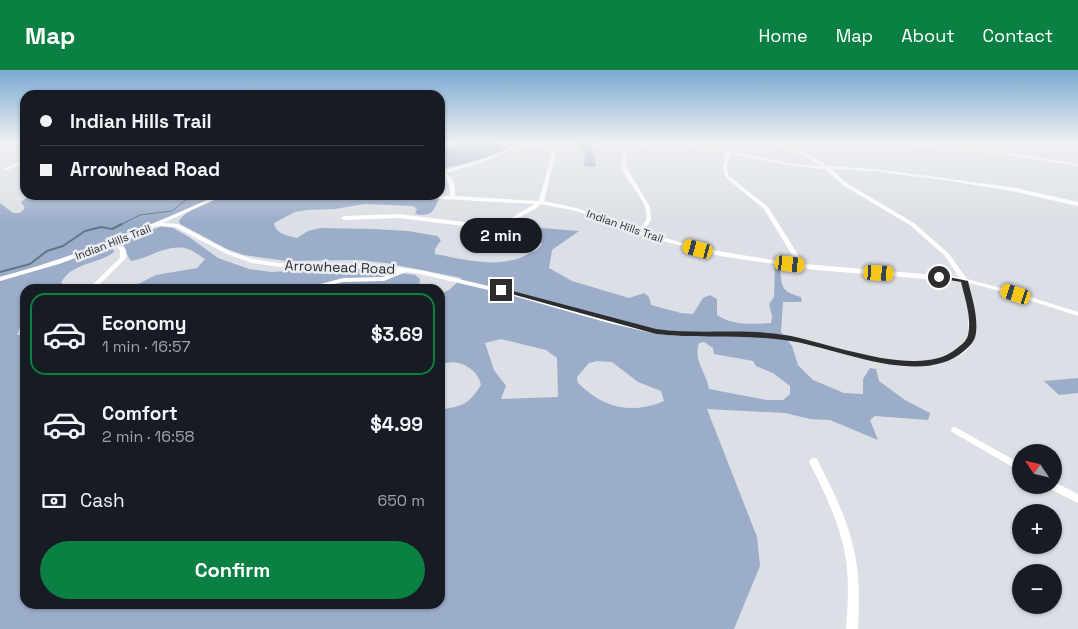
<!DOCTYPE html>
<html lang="en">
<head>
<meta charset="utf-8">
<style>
  :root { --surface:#171b24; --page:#20242c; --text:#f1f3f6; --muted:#9ea1a6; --line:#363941; --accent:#0b8043 }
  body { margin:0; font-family:"Space Grotesk",sans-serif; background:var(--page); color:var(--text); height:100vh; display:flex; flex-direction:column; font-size:19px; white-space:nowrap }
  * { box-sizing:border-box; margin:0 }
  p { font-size:16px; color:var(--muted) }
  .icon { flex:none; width:28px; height:28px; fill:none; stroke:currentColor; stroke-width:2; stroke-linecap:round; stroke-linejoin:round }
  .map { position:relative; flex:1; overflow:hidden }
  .sheet { position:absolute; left:20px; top:214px; width:425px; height:325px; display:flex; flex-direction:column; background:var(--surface); border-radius:15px; box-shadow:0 1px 4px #0004 }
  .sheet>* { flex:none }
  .guide { position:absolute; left:20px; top:20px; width:425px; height:110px; border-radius:15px; box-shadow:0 1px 4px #0004; display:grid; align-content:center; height:110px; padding:0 20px; background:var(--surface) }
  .needle { width:32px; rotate:305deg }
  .controls { position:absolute; left:1012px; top:374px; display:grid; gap:10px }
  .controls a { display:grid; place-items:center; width:50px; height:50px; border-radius:50%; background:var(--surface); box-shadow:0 1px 4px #0004; font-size:25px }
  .end { position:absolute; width:22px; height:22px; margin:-11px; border:6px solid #2c2d2f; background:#fff; box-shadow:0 0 0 2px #fff }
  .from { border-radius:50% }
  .bubble { position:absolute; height:35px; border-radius:18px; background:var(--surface); box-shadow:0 1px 4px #0004; font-size:16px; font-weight:700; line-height:35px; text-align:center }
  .car { position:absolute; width:15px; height:30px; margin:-15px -8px; border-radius:6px; box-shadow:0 0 4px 1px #0007; background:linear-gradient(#f5c518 24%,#345 0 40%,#f5c518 0 76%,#345 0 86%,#f5c518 0) }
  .guide b { display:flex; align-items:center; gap:18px; height:48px; font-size:19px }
  .guide b+b { border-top:1px solid var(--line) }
  .guide i { width:12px; height:12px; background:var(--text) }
  ul { padding:9px 0 0; list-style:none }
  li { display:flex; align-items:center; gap:15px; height:82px; margin:0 10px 8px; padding:0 10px; border:2px solid transparent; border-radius:15px }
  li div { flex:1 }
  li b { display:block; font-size:19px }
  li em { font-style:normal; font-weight:700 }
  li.selected { border-color:var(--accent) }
  li>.icon { width:45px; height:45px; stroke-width:1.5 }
  .pay { display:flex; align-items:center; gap:12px; height:55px; padding:0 20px; font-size:19px }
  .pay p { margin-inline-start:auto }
  .cta { display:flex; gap:10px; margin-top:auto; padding:10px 20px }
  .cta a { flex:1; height:58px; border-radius:30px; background:var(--accent); color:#fff; font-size:20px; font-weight:700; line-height:58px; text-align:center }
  header { display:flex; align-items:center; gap:30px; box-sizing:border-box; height:70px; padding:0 25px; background:var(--accent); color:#fff }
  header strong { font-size:24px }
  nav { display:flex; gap:28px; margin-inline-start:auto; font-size:18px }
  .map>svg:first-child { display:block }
  .green { fill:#9cadca; fill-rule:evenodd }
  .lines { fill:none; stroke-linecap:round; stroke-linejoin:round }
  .stream-far1 { stroke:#607786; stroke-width:1 }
  .stream { stroke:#607786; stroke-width:2 }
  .minor { fill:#fff; fill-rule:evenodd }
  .route { fill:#2c2d2f }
  .labels { text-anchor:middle; stroke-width:5; stroke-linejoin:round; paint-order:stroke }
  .far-street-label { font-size:11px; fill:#2c2d2f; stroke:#e9ecf2 }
  .street-label { font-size:14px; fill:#2c2d2f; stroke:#e9ecf2 }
</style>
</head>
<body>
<header>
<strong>Map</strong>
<nav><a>Home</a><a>Map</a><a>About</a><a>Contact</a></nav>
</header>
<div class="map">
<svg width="1078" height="559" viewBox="0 0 1078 559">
  <rect width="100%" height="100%" fill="#dcdfe5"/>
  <g class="green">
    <polygon points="459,73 494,73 508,79 480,90 440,99 440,82"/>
    <polygon points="580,73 596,73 591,76 594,82 596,97 584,96 585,84 576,75"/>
    <path d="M30 125H219C147 157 76 187 0 207V133L13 143H20L25 138 21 132Z"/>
    <path d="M226 125H395L439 128C434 142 431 147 415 144L417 139 413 136 364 134 335 139 307 140 295 142 274 153C276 164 286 165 297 168L308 161 321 158 373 159 408 161 437 166 441 170 435 179V184C467 190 501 200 530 183 536 181 539 179 542 174L531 164 533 160 541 158 579 161 552 180 549 198 572 211 629 228 644 223 649 227 651 235 681 243 693 244 703 228 710 225 717 229V245C734 256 752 254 771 253L772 246 769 234 774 227 775 195 780 196C782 217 780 221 801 227L802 232H783L781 262 792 276 798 295 813 310 844 323 863 324V309L870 298 876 299 879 311 905 330 930 343 928 350 875 346 870 350 878 370 830 350 810 349 785 343 707 339 757 467 760 496 734 559H0V211L104 178 112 177 114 182C97 195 72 192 61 213L68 217 25 219V245L17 265H25V534H440V340C464 335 467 336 481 315 478 298 456 287 440 295V224L449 220 462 208 386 193 355 190 287 191 244 185 227 179 180 154 179 151C187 138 212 132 226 125ZM501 269 546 280 557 288 558 327 501 329 506 316 494 300 485 273ZM704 272 713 278 714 284 753 291 756 296 773 303 790 316V324L783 330H767L709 319C706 301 693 292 699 273ZM597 291 612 292 638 312 661 321 664 331C632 345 603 338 578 313L577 307 589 293Z"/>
    <path d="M162 156 173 158 189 167 218 188 249 199 272 202 338 198 377 200 415 205 420 209 419 219H128L156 205 197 198 205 189C200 186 194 181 188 179 168 173 150 188 131 191 126 185 126 178 122 172Z"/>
    <polygon points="1078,308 1078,323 1059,325 1044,311"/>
  </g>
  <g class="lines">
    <polyline class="stream-far1" points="120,155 140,145 172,141 192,125"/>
    <polyline class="stream" points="0,202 30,194 47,181 63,176 85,161 101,157 112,159 122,154"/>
    <g class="minor">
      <path d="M530 73C541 73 548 75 556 83L544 131 580 139 639 160C641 157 645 153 646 150 651 129 621 111 621 91 621 89 622 86 623 83 634 75 644 73 658 73L637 78 627 84 626 92 630 103 650 137 651 150 644 161C693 179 745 186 797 193L764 139 725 107 723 98 725 83 682 75 665 73H687L726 81 728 80 730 81 800 95 821 96 805 86 768 73H775L809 84 827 96 874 99 951 109 1016 118 1078 132V136L1016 122 951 111 874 101 831 99 848 114 914 153 949 184 967 209 1008 220 1078 242V246L1004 222 969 213 975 242 976 264 971 275 965 282 957 287 939 294 906 297 862 289 785 269 747 266H677L656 264 605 252 514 226 420 204 406 202 384 211 343 212 314 219H302L343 208 383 207 397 201 373 198 280 197 252 193 227 184 175 157 156 156 118 172 126 180V188L95 219H88L120 188V180L113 174 59 194 0 211V207C75 187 147 157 218 125H225L163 153 178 154 231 182 253 189 280 193 373 194 420 200 518 223 609 248 656 260 677 262H747L785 265 862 285 906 291 935 290 951 283 959 278 965 272 968 264 969 242 962 212 816 200 720 186 655 169 576 141 541 134 538 137 509 153 480 158 399 148 344 150 341 148 344 146 399 144 480 154 506 151 535 134 406 127 403 125 450 126C451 116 448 109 440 103V100L443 101 479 90 517 76ZM530 76C539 76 545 76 552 83L539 130 538 131 455 126C456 116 453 109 446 103L483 92 510 81ZM730 84 800 97 825 99 844 116 910 155 945 186 959 207 804 194 768 137 729 106 727 98Z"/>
      <polygon points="887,73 907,73 1006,82 992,73 997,73 1012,83 1078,94 1078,96 1002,84"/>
      <polygon points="25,90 25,93 7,100 3,99"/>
      <polygon points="955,357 1021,394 1021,402 952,362 951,360 952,358"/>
      <path d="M814 388 817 389C834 422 850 454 856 490 860 513 859 536 858 559H846C848 536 849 512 846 489 840 454 825 423 809 392L811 389Z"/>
      <polygon points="1054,412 1078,424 1078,433 1048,418 1046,415 1054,415"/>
    </g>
  </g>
  <linearGradient id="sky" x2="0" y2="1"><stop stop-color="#7ba8d0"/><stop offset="0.48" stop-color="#eff1f3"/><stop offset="1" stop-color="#eff1f3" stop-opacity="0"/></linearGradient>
  <rect width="1078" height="151" fill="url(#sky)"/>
  <path class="route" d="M939 205 968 211C972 228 978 245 976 263 975 271 970 276 964 281 920 319 834 276 784 270 742 264 698 269 656 264L497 220 501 218 656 259C699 265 743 258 785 265 828 272 919 310 956 279 961 275 966 272 968 265 972 248 965 229 961 212L936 208V206Z"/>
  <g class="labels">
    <g class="far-street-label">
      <text transform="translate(625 156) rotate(19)" y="4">Indian Hills Trail</text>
      <text transform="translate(113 172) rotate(-21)" y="4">Indian Hills Trail</text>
    </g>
    <g class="street-label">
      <text transform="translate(340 197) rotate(2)" y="5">Arrowhead Road</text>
    </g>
  </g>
</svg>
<div class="controls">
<a><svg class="needle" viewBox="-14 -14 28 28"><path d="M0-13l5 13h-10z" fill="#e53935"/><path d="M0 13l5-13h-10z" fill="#9ea1a6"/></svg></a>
<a>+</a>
<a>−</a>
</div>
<i class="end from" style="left:939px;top:207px"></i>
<i class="end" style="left:501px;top:220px"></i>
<div class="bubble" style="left:460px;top:148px;width:82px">2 min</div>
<i class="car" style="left:698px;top:179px;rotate:285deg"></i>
<i class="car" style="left:790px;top:194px;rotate:96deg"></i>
<i class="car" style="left:879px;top:203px;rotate:93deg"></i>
<i class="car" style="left:1016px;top:224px;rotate:288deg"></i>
<div class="guide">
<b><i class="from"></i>Indian Hills Trail</b>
<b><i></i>Arrowhead Road</b>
</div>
<section class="sheet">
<ul>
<li class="selected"><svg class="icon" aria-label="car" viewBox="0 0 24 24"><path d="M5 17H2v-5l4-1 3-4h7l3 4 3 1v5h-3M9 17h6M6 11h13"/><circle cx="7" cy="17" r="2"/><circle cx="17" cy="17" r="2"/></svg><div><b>Economy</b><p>1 min · 16:57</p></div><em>$3.69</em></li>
<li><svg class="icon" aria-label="car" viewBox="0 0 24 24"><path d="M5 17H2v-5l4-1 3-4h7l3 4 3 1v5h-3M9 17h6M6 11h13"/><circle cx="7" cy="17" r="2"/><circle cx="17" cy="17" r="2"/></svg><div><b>Comfort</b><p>2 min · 16:58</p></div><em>$4.99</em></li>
</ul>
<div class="pay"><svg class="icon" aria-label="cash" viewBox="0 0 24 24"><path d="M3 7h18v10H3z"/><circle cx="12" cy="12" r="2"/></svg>Cash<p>650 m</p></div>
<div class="cta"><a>Confirm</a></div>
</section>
</div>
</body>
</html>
